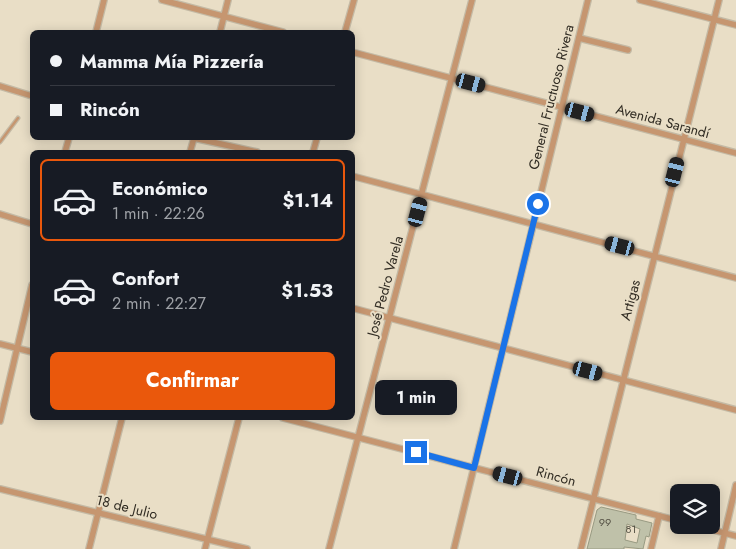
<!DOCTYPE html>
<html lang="es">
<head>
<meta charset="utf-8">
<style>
  :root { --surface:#171b24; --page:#20242c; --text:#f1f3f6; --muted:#9ea1a6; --line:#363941; --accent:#ea580c }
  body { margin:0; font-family:Jost,sans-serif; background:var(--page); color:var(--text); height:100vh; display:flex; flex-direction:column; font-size:19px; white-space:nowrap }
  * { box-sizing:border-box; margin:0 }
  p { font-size:16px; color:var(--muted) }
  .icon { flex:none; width:28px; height:28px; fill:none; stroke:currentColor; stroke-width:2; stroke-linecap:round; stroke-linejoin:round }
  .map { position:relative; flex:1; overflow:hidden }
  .details { position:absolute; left:30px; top:150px; width:325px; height:270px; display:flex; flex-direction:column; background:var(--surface); border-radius:8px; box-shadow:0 2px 12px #0003 }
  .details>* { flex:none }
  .guide { position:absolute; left:30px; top:30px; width:325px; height:110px; border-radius:8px; box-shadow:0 2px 12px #0003; display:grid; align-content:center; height:110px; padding:0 20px; background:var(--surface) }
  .controls { position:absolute; left:670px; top:484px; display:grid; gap:10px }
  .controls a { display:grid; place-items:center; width:50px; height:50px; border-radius:8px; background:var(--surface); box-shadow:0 2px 12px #0003; font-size:25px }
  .end { position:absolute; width:22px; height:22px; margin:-11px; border:6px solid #1a73e8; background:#fff; box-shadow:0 0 0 2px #fff }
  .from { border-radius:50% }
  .bubble { position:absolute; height:35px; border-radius:8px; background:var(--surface); box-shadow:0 2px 12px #0003; font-size:16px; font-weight:700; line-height:35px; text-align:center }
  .car { position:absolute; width:15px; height:30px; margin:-15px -8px; border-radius:6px; box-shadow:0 0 4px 1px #0007; background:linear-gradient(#222 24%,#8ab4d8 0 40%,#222 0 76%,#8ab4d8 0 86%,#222 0) }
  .guide b { display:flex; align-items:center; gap:18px; height:48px; font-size:19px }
  .guide b+b { border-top:1px solid var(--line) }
  .guide i { width:12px; height:12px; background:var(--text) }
  ul { padding:9px 0 0; list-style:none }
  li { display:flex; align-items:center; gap:15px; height:82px; margin:0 10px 8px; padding:0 10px; border:2px solid transparent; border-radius:8px }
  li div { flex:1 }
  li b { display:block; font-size:19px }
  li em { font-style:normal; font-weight:700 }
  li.active { border-color:var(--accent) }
  li>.icon { width:45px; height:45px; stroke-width:1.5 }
  .action { display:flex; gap:10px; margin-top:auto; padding:10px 20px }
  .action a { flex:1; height:58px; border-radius:8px; background:var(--accent); color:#fff; font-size:20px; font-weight:700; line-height:58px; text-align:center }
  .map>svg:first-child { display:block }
  .building { fill:#bfc1a9; stroke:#989a82; fill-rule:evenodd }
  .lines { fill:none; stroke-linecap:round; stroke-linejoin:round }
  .lane-casing { stroke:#c4baa5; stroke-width:5 }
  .street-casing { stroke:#c4baa5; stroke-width:8 }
  .lane { stroke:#c69670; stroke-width:2.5 }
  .street { stroke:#c69670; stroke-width:5.5 }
  .route { stroke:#1a73e8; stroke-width:6 }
  .labels { text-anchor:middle; stroke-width:4; stroke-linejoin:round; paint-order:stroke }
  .number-label { font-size:11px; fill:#545144 }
  .street-label { font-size:14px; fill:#312c23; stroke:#e9dec6 }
</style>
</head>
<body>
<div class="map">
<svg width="736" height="549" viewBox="0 0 736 549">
  <rect width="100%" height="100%" fill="#e9dec6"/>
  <path class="building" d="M601 507 636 515V519L652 523 649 537 646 536 643 549 624 547V549H587L597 510ZM627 524 640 529 637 543 625 540Z"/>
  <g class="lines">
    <defs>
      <polyline id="lane" points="0,142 18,118"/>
      <g id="street">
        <polyline points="162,0 283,32"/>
        <polyline points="640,0 736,25"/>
        <polyline points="96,32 104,0"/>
        <polyline points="220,32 228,0"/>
        <polyline points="345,32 354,0"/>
        <polyline points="579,38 628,50"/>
        <polyline points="352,52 736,153"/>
        <polyline points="0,86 32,96"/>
        <polyline points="65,152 69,138"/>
        <polyline points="190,152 194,138 257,152"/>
        <polyline points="313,152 317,138"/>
        <polyline points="352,176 736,278"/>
        <polyline points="0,214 32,224"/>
        <polyline points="352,308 736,410"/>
        <polyline points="0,344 32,352"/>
        <polyline points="283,418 679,521"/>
        <polyline points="0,421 32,285"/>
        <polyline points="0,489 247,549"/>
        <polyline points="694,525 736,536"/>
        <polyline points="89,549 122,418"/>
        <polyline points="205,549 239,418"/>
        <polyline points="329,549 472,0"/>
        <polyline points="454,549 588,0"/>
        <polyline points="581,549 719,0"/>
        <polyline points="651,549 659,516"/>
        <polyline points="721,549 736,485"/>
      </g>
    </defs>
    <use href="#lane" class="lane-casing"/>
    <use href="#street" class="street-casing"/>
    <use href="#lane" class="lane"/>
    <use href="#street" class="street"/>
  </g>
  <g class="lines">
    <polyline class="route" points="416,452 474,468 538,204"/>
  </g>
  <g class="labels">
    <g class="number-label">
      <text x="605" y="526">99</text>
      <text x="631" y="533">81</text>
    </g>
    <g class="street-label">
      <text transform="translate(551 97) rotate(-76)" y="5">General Fructuoso Rivera</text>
      <text transform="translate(663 121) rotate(15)" y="5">Avenida Sarandí</text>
      <text transform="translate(385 286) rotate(-75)" y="5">José Pedro Varela</text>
      <text transform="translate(630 300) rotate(-75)" y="5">Artigas</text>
      <text transform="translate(556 476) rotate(15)" y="5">Rincón</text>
      <text transform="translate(127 507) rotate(14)" y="5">18 de Julio</text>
    </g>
  </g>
</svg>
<div class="controls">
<a><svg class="icon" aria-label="layers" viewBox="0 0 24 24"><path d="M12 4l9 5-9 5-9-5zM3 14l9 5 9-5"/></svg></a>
</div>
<i class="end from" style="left:538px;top:204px"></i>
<i class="end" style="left:416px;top:452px"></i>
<div class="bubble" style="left:375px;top:380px;width:82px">1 min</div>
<i class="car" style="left:471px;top:83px;rotate:105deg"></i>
<i class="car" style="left:580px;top:112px;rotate:105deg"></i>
<i class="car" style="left:675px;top:172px;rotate:14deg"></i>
<i class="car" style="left:418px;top:212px;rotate:15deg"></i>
<i class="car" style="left:620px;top:246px;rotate:285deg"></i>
<i class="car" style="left:588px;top:371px;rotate:105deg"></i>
<i class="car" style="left:508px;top:476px;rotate:285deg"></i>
<div class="guide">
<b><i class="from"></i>Mamma Mía Pizzería</b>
<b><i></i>Rincón</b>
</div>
<section class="details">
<ul>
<li class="active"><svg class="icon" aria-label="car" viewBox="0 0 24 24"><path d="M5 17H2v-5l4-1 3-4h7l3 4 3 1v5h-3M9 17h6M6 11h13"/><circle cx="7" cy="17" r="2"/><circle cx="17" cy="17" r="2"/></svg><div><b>Económico</b><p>1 min · 22:26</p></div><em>$1.14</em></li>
<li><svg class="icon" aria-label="car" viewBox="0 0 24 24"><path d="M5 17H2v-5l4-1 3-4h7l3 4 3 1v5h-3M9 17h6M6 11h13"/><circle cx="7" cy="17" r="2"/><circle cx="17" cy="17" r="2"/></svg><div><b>Confort</b><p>2 min · 22:27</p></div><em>$1.53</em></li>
</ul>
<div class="action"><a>Confirmar</a></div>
</section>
</div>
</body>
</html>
